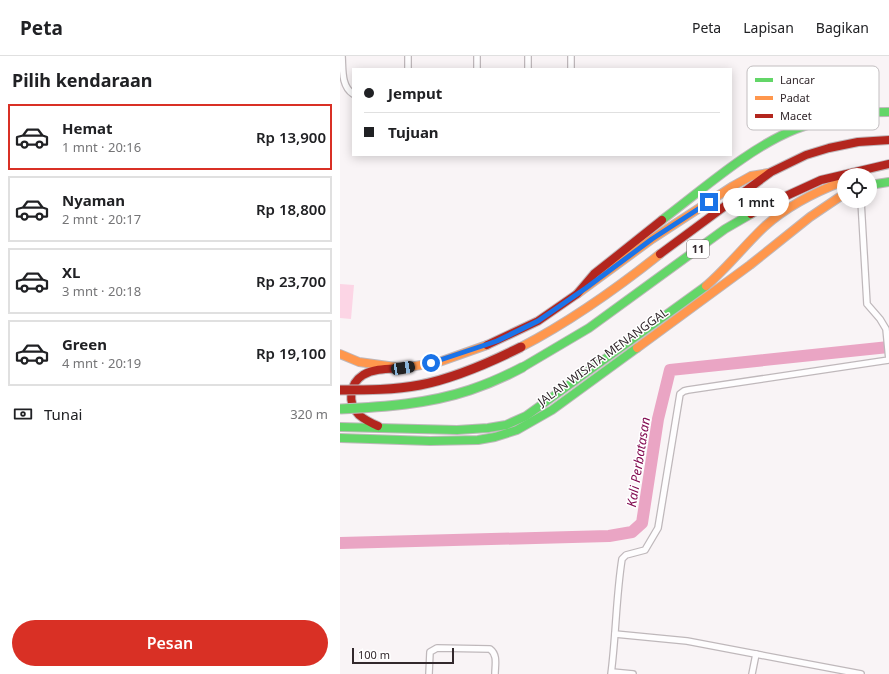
<!DOCTYPE html>
<html lang="id">
<head>
<meta charset="utf-8">
<style>
  :root { --surface:#fff; --page:#f2f2f2; --text:#202124; --muted:#757577; --line:#e0e0e0; --accent:#d93025 }
  body { margin:0; font-family:"Noto Sans",sans-serif; background:var(--page); color:var(--text); height:100vh; display:flex; flex-direction:column; font-size:15px; white-space:nowrap }
  * { box-sizing:border-box; margin:0 }
  p { font-size:13px; color:var(--muted) }
  .icon { flex:none; width:22px; height:22px; fill:none; stroke:currentColor; stroke-width:2; stroke-linecap:round; stroke-linejoin:round }
  .map { position:relative; flex:1; overflow:hidden }
  .side { display:flex; flex-direction:column; background:var(--surface); width:340px }
  .side>* { flex:none }
  .guide { position:absolute; left:12px; top:12px; width:380px; height:88px; border-radius:0px; box-shadow:0 2px 10px #0003; display:grid; align-content:center; height:88px; padding:0 12px; background:var(--surface) }
  .tools { position:absolute; left:497px; top:112px; display:grid; gap:8px }
  .tools a { display:grid; place-items:center; width:40px; height:40px; border-radius:50%; background:var(--surface); box-shadow:0 2px 10px #0003; font-size:20px }
  .scale { position:absolute; left:12px; bottom:10px; width:102px; box-sizing:border-box; padding-left:4px; border:2px solid #32282c; border-top:0; font-size:11px; line-height:14px; white-space:nowrap; color:#32282c; -webkit-text-stroke:3px #fff; paint-order:stroke }
  .end { position:absolute; width:18px; height:18px; margin:-9px; border:5px solid #1a73e8; background:#fff; box-shadow:0 0 0 2px #fff }
  .from { border-radius:50% }
  .bubble { position:absolute; height:28px; border-radius:14px; background:var(--surface); box-shadow:0 2px 10px #0003; font-size:13px; font-weight:600; line-height:28px; text-align:center }
  .car { position:absolute; width:12px; height:24px; margin:-12px -6px; border-radius:5px; box-shadow:0 0 3px 1px #0007; background:linear-gradient(#222 24%,#8ab4d8 0 40%,#222 0 76%,#8ab4d8 0 86%,#222 0) }
  .guide b { display:flex; align-items:center; gap:14px; height:38px; font-size:15px }
  .guide b+b { border-top:1px solid var(--line) }
  .guide i { width:10px; height:10px; background:var(--text) }
  ul { padding:0; list-style:none }
  li { display:flex; align-items:center; gap:12px; height:66px; margin:0 8px 6px; padding:0 4px; border:2px solid var(--line); border-radius:0px }
  li div { flex:1 }
  li b { display:block; font-size:15px }
  li em { font-style:normal; font-weight:600 }
  li.on { border-color:var(--accent) }
  li>.icon { width:36px; height:36px; stroke-width:1.5 }
  h2 { padding:0 12px; font-size:18px; line-height:48px }
  .pay { display:flex; align-items:center; gap:10px; height:44px; padding:0 12px; font-size:15px }
  .pay p { margin-inline-start:auto }
  .cta { display:flex; gap:8px; margin-top:auto; padding:8px 12px }
  .cta a { flex:1; height:46px; border-radius:24px; background:var(--accent); color:#fff; font-size:16px; font-weight:600; line-height:46px; text-align:center }
  header { display:flex; align-items:center; gap:24px; box-sizing:border-box; height:56px; padding:0 20px; background:var(--surface); border-bottom:1px solid var(--line) }
  header strong { font-size:19px }
  nav { display:flex; gap:22px; margin-inline-start:auto; font-size:14px }
  main { display:flex; flex:1; min-height:0 }
  .map>svg:first-child { display:block }
  .green { fill:#fcd5e5 }
  .lines { fill:none; stroke-linecap:round; stroke-linejoin:round }
  .river { stroke:#eaa5c4; stroke-width:12 }
  .street-casing { stroke:#bfb8bb; stroke-width:8 }
  .fast-casing { stroke:#bfb8bb; stroke-width:10 }
  .slow-casing { stroke:#bfb8bb; stroke-width:10 }
  .jam-casing { stroke:#bfb8bb; stroke-width:10 }
  .street { stroke:#fefdfe; stroke-width:5.5 }
  .fast { stroke:#63d668; stroke-width:8 }
  .slow { stroke:#ff974d; stroke-width:8 }
  .jam { stroke:#b3261e; stroke-width:8 }
  .fast-bridge-casing { stroke:#bfb8bb; stroke-width:11; stroke-linecap:butt }
  .jam-bridge-casing { stroke:#bfb8bb; stroke-width:11; stroke-linecap:butt }
  .fast-bridge { stroke:#63d668; stroke-width:9 }
  .jam-bridge { stroke:#b3261e; stroke-width:9 }
  .route { stroke:#1a73e8; stroke-width:5 }
  .labels { text-anchor:middle; stroke-width:3; stroke-linejoin:round; paint-order:stroke }
  .shield { fill:#fff; stroke:#70686b; stroke-width:1 }
  .shield-label { font-size:11px; font-weight:bold; fill:#32282c }
  .street-label { font-size:12px; fill:#32282c; stroke:#fff }
  .water-label { font-size:13px; font-style:italic; fill:#820c51; stroke:#fff }
  .key { fill:#fff; stroke:#c2bec0; stroke-width:1 }
  .key-label { font-size:11px; fill:#32282c }
</style>
</head>
<body>
<header>
<strong>Peta</strong>
<nav><a>Peta</a><a>Lapisan</a><a>Bagikan</a></nav>
</header>
<main>
<section class="side">
<h2>Pilih kendaraan</h2>
<ul>
<li class="on"><svg class="icon" aria-label="car" viewBox="0 0 24 24"><path d="M5 17H2v-5l4-1 3-4h7l3 4 3 1v5h-3M9 17h6M6 11h13"/><circle cx="7" cy="17" r="2"/><circle cx="17" cy="17" r="2"/></svg><div><b>Hemat</b><p>1 mnt · 20:16</p></div><em>Rp 13,900</em></li>
<li><svg class="icon" aria-label="car" viewBox="0 0 24 24"><path d="M5 17H2v-5l4-1 3-4h7l3 4 3 1v5h-3M9 17h6M6 11h13"/><circle cx="7" cy="17" r="2"/><circle cx="17" cy="17" r="2"/></svg><div><b>Nyaman</b><p>2 mnt · 20:17</p></div><em>Rp 18,800</em></li>
<li><svg class="icon" aria-label="car" viewBox="0 0 24 24"><path d="M5 17H2v-5l4-1 3-4h7l3 4 3 1v5h-3M9 17h6M6 11h13"/><circle cx="7" cy="17" r="2"/><circle cx="17" cy="17" r="2"/></svg><div><b>XL</b><p>3 mnt · 20:18</p></div><em>Rp 23,700</em></li>
<li><svg class="icon" aria-label="car" viewBox="0 0 24 24"><path d="M5 17H2v-5l4-1 3-4h7l3 4 3 1v5h-3M9 17h6M6 11h13"/><circle cx="7" cy="17" r="2"/><circle cx="17" cy="17" r="2"/></svg><div><b>Green</b><p>4 mnt · 20:19</p></div><em>Rp 19,100</em></li>
</ul>
<div class="pay"><svg class="icon" aria-label="cash" viewBox="0 0 24 24"><path d="M3 7h18v10H3z"/><circle cx="12" cy="12" r="2"/></svg>Tunai<p>320 m</p></div>
<div class="cta"><a>Pesan</a></div>
</section>
<div class="map">
<svg width="549" height="618" viewBox="0 0 549 618">
  <rect width="100%" height="100%" fill="#f9f4f6"/>
  <polygon class="green" points="0,228 14,229 11,263 0,262"/>
  <g class="lines">
    <polyline class="river" points="0,487 269,480 292,476 302,467 318,363 330,314 549,291"/>
    <defs>
      <g id="street">
        <path d="M2 0C3 13 1 30 13 38"/>
        <polyline points="137,0 137,13"/>
        <polyline points="188,0 188,13"/>
        <polyline points="68,13 68,0"/>
        <polyline points="231,13 231,0"/>
        <polyline points="275,578 347,585 521,618"/>
        <polyline points="272,616 293,618"/>
        <path d="M89 618 90 596 97 592 150 593C158 599 155 609 155 618"/>
        <path d="M271 618C276 580 276 541 282 503L286 499 305 494 318 472 340 338 344 335 348 334 549 304 546 273 540 263 527 248 521 145"/>
        <polyline points="412,618 416,598"/>
      </g>
      <g id="fast">
        <polyline points="530,129 549,126"/>
        <path d="M322 164C362 134 410 91 456 73 475 66 498 60 518 57 528 56 539 56 549 56"/>
        <polyline points="183,311 249,272 385,173 411,158"/>
        <polyline points="0,371 117,374 148,372 166,369 186,360 366,230"/>
        <polyline points="0,382 90,385 138,384 155,381 177,374 212,354 297,292"/>
      </g>
      <g id="slow">
        <path d="M366 230C387 212 404 190 424 171 447 150 475 136 504 125"/>
        <polyline points="237,238 312,183 393,130 411,120 428,117"/>
        <path d="M181 291C231 265 276 233 320 198"/>
        <polyline points="297,292 410,209 470,161 504,138"/>
        <polyline points="0,298 19,306 63,312 99,306 147,289"/>
      </g>
      <g id="jam">
        <polyline points="411,158 422,151 481,124 549,108"/>
        <polyline points="320,198 431,116 466,99 489,92 518,86 549,84"/>
        <polyline points="147,289 198,265 237,238 254,218 322,164"/>
        <path d="M38 370C31 367 25 364 19 359 7 347 9 328 23 319 35 312 50 313 63 312"/>
      </g>
    </defs>
    <use href="#street" class="street-casing"/>
    <use href="#fast" class="fast-casing"/>
    <use href="#slow" class="slow-casing"/>
    <use href="#jam" class="jam-casing"/>
    <use href="#street" class="street"/>
    <use href="#fast" class="fast"/>
    <use href="#slow" class="slow"/>
    <use href="#jam" class="jam"/>
    <defs>
      <path id="fast-bridge" d="M0 353C44 351 88 348 130 334 148 328 166 320 183 311"/>
      <path id="jam-bridge" d="M0 334C27 334 54 334 80 329 115 322 149 307 181 291"/>
    </defs>
    <use href="#fast-bridge" class="fast-bridge-casing"/>
    <use href="#jam-bridge" class="jam-bridge-casing"/>
    <use href="#fast-bridge" class="fast-bridge"/>
    <use href="#jam-bridge" class="jam-bridge"/>
  </g>
  <g class="lines">
    <polyline class="route" points="91,307 157,285 198,265 246,232 312,183 369,146"/>
  </g>
  <g class="labels">
    <rect class="shield" x="347" y="184" width="22" height="18" rx="3"/>
    <g class="shield-label">
      <text x="358" y="197">11</text>
    </g>
    <g class="street-label">
      <text transform="translate(263 301) rotate(-36)" y="4">JALAN WISATA MENANGGAL</text>
    </g>
    <g class="water-label">
      <text transform="translate(298 406) rotate(-81)" y="5">Kali Perbatasan</text>
    </g>
  </g>
  <rect x="407" y="10" width="132" height="64" rx="6" class="key"/>
  <rect x="415" y="22" width="18" height="4" fill="#63d668"/>
  <rect x="415" y="40" width="18" height="4" fill="#ff974d"/>
  <rect x="415" y="58" width="18" height="4" fill="#b3261e"/>
  <g class="key-label">
    <text x="440" y="28">Lancar</text>
    <text x="440" y="46">Padat</text>
    <text x="440" y="64">Macet</text>
  </g>
</svg>
<div class="tools">
<a><svg class="icon" aria-label="locate" viewBox="0 0 24 24"><circle cx="12" cy="12" r="6"/><path d="M12 2v4M12 18v4M2 12h4M18 12h4"/></svg></a>
</div>
<div class="scale">100 m</div>
<i class="end from" style="left:91px;top:307px"></i>
<i class="end" style="left:369px;top:146px"></i>
<div class="bubble" style="left:383px;top:132px;width:66px">1 mnt</div>
<i class="car" style="left:63px;top:312px;rotate:81deg"></i>
<div class="guide">
<b><i class="from"></i>Jemput</b>
<b><i></i>Tujuan</b>
</div>
</div>
</main>
</body>
</html>
